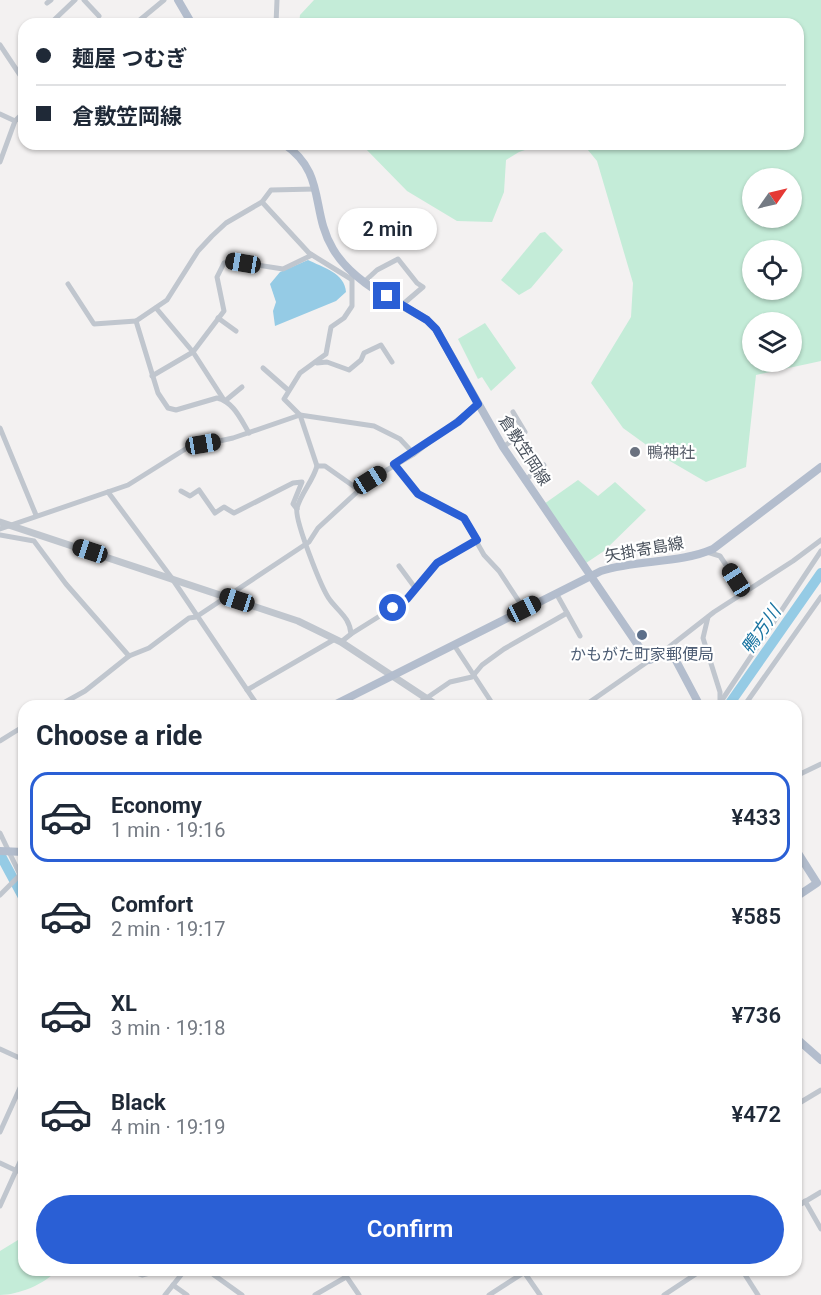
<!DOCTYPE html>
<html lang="en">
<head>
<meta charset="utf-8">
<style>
  :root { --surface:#fff; --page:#f2f2f3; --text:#1f2937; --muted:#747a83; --line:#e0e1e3; --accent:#2a5fd5 }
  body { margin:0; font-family:Roboto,"Noto Sans JP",sans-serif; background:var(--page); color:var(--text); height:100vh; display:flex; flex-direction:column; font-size:22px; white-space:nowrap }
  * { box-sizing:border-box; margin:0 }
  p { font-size:20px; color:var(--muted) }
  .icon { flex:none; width:33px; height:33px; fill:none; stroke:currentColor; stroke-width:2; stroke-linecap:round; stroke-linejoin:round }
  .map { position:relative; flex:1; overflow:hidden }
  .drawer { position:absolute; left:18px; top:700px; width:784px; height:576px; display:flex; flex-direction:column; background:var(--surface); border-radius:18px; box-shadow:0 2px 4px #0004 }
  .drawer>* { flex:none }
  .top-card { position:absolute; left:18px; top:18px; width:786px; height:132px; border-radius:18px; box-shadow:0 2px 4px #0004; display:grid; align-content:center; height:132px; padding:0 18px; background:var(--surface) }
  .needle { width:39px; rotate:56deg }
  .fabs { position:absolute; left:742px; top:168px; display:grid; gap:12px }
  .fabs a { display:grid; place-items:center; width:60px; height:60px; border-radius:50%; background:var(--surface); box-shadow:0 2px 4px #0004; font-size:30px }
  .end { position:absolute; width:27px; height:27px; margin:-14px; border:8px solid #2a5fd5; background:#fff; box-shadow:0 0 0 3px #fff }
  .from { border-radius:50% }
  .bubble { position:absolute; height:42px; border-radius:21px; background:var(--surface); box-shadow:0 2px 4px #0004; font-size:20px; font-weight:600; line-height:42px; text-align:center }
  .car { position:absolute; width:18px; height:36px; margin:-18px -9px; border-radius:8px; box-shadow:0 0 4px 2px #0007; background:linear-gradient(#222 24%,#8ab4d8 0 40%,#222 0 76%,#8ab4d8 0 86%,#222 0) }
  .top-card b { display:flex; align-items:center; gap:21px; height:57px; font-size:22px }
  .top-card b+b { border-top:2px solid var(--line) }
  .top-card i { width:15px; height:15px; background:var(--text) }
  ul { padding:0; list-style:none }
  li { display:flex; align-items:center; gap:18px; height:90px; margin:0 12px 9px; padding:0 6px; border:3px solid transparent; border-radius:18px }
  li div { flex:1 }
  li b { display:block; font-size:22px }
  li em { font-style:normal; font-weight:600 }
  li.active { border-color:var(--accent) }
  li>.icon { width:54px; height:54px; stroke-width:1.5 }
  h2 { padding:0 18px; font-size:27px; line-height:72px }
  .primary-button { display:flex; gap:12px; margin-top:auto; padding:12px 18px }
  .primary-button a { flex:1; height:69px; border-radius:36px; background:var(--accent); color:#fff; font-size:24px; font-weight:600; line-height:69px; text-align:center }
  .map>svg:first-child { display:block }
  .green { fill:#c4ecd8; fill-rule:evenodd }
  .water { fill:#95cbe5 }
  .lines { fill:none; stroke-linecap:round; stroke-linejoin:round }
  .river { stroke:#95cbe5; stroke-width:10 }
  .minor { stroke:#c0c6ce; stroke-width:5 }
  .tertiary { stroke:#c0c6ce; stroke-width:7 }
  .primary { stroke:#b3bdcd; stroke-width:8 }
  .route { stroke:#2a5fd5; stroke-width:8 }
  .worship-dot { fill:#6b7280; stroke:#fff; stroke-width:2 }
  .service-dot { fill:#5c6f8a; stroke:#fff; stroke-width:2 }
  .labels { text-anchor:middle; stroke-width:4.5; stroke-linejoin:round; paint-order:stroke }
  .street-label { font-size:16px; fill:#4a525d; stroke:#fff }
  .worship-label { font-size:16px; fill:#5b616d; stroke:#fff; text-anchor:start }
  .service-label { font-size:16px; fill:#4e5e75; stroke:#fff }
  .water-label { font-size:18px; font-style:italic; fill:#1974a1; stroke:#fff }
</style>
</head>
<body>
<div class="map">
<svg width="821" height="1295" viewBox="0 0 821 1295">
  <rect width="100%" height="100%" fill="#f3f1f1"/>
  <g class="green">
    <path d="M314 0H821V361L756 375 746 467 706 482 663 457 623 428 591 383 631 317 633 283 597 161 583 144H798V24H299L300 15ZM792 178V218H753V178ZM753 250H792V290H753ZM792 322V362H753V322Z"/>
    <polygon points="361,144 543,144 519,152 506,160 504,192 492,222 457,221 407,191"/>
    <polygon points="545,232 563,250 531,288 519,295 501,280 540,233"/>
    <polygon points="485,323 516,368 491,391 482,377 478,379 458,339"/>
    <polygon points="578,480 598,496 615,482 646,510 604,551 586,563 544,504"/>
    <path d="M18 1240H24V1270L56 1271C45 1284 18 1295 0 1295V1251Z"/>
  </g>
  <path class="water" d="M308 260C322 267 345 273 346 292L336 301 275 326 273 311 276 302 270 284 280 272Z"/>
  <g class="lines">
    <g class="river">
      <polyline points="728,706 821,573"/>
      <polyline points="0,854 24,899"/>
    </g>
    <g class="minor">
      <polyline points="84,0 99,16"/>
      <polyline points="47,3 51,0"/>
      <polyline points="57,24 54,20 75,0"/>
      <polyline points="135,24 164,0"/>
      <polyline points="276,24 277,0"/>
      <polyline points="0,45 24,81"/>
      <polyline points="0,114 15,121"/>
      <polyline points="0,162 15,121 24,112"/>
      <polyline points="262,202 309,253 351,279"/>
      <polyline points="364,282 377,270 398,259 417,283 423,287 402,305"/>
      <polyline points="68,284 94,324 136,321"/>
      <polyline points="156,308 193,352 224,400"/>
      <polyline points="218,318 236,331"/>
      <polyline points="317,363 327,362 349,370 361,360 364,353 381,345 392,362"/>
      <polyline points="263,368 288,390"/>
      <polyline points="152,376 193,352 224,311 217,277 224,263 231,261 283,269 312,255"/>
      <polyline points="225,401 242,387"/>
      <polyline points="0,428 36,515"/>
      <path d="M249 433C241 420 234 402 217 398L176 410 168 408 158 393 136 321 167 300 198 251 212 236 226 223 262 202 271 190 315 189"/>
      <polyline points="503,447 525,432 513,412"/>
      <polyline points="395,464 418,494 463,518 484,555 499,571 524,609"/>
      <polyline points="317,466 325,466 359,490"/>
      <polyline points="525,480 544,465"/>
      <polyline points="181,491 190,496 199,490 215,513 224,507 234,513 293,483 302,482 293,504 297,509"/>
      <polyline points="108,492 171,577 258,706"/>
      <polyline points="0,529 128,485 187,448 233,438 300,415 374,426 400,439 414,454"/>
      <polyline points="0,535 34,541 66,584 129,656"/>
      <polyline points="707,552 720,556 744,592"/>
      <polyline points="399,566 416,589"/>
      <polyline points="556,593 580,636"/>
      <polyline points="708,617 703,638 720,692 720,704"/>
      <polyline points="351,634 407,599 437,563 477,540"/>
      <path d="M341 642 351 634C350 618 339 612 330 600 322 590 294 519 297 508 301 493 313 481 317 466L300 415 284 399 300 373 326 354 331 327 344 318 352 306V275"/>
      <polyline points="454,645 494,706"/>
      <polyline points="664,651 714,612 793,561 821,540"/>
      <polyline points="247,690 335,639"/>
      <polyline points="58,706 85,691 129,656 149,648 189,618 196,617 309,542 318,528 370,480 414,454 478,404"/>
      <polyline points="415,706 450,682 472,677 482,665 504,649 567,613"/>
      <polyline points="584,706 650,660"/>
      <polyline points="718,706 821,551"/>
      <polyline points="744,706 821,597"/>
      <polyline points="0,741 24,726"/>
      <polyline points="796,776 821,764"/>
      <polyline points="0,833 24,883"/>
      <polyline points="0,895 24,871"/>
      <polyline points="0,1049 24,1060"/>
      <polyline points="796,1105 821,1090"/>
      <polyline points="0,1132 24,1079"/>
      <polyline points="0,1163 17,1171 24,1170"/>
      <polyline points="805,1201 821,1229"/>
      <polyline points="0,1206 24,1153"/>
      <polyline points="796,1207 821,1192"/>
      <polyline points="128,1270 142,1275 162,1270"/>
      <polyline points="207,1270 242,1295"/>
      <polyline points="342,1270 359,1295"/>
      <polyline points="742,1270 758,1295"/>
      <polyline points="524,1272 540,1295"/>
      <polyline points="173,1285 187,1295"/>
      <polyline points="165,1295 185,1270"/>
      <polyline points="315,1295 346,1277"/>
      <polyline points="489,1295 528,1270"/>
      <polyline points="664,1295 702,1270"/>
    </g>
    <polyline class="tertiary" points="0,522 298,621 341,642 438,706"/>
    <g class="primary">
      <polyline points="178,0 192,24"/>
      <path d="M284 144C327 173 310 211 333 249 353 283 394 300 427 320L436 329 503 447 646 657 650 660 668 651 673 655 700 706"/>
      <path d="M332 706 601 571C637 559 679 564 713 549L821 467"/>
      <polyline points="796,850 817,883 796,897"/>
      <polyline points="0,851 24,852"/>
      <polyline points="796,1038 821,1060"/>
    </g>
  </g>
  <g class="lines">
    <polyline class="route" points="387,296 427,320 436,329 478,404 458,422 394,464 418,494 464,518 477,540 437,563 407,599 393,608"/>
  </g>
  <circle class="worship-dot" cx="635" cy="452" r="6"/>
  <circle class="service-dot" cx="642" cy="635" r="6"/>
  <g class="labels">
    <g class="street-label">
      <text transform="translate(525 450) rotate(57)" y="6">倉敷笠岡線</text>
      <text transform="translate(644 549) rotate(-10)" y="6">矢掛寄島線</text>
    </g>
    <g class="worship-label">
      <text x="647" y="458">鴨神社</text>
    </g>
    <g class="service-label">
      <text x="642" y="660">かもがた町家郵便局</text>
    </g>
    <g class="water-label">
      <text transform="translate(761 630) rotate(-55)" y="6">鴨方川</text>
    </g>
  </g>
</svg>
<div class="fabs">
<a><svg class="needle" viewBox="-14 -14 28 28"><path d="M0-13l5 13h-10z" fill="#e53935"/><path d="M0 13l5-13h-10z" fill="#747a83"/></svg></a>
<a><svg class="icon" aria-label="locate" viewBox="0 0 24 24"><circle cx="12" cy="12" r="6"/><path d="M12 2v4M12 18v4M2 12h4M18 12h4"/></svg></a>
<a><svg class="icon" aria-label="layers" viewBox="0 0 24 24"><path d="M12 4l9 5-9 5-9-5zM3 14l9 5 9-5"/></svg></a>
</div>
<i class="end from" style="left:393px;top:608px"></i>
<i class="end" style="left:387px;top:296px"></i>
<div class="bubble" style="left:338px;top:208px;width:99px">2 min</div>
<i class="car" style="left:243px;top:263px;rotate:279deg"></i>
<i class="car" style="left:203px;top:444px;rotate:80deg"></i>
<i class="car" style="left:370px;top:480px;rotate:58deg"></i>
<i class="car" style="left:90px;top:551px;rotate:288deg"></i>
<i class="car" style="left:736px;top:580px;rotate:327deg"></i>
<i class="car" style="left:237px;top:600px;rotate:288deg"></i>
<i class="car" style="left:524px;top:609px;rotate:63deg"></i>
<div class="top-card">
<b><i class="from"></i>麺屋 つむぎ</b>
<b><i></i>倉敷笠岡線</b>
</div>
<section class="drawer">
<h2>Choose a ride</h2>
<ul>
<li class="active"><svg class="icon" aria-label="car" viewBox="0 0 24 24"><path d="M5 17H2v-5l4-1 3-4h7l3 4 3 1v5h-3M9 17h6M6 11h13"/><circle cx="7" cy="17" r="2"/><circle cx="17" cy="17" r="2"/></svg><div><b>Economy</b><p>1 min · 19:16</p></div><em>¥433</em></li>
<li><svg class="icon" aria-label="car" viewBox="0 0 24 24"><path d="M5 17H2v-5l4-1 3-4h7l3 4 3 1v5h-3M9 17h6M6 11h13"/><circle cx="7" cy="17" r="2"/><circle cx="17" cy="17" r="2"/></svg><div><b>Comfort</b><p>2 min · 19:17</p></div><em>¥585</em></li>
<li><svg class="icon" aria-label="car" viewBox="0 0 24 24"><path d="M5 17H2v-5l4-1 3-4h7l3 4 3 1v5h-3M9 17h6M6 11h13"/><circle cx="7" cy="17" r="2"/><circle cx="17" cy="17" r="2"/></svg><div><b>XL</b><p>3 min · 19:18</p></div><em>¥736</em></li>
<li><svg class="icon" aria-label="car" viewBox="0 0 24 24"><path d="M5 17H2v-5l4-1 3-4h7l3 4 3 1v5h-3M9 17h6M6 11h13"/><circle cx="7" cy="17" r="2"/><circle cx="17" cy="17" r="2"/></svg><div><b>Black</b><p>4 min · 19:19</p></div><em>¥472</em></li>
</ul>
<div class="primary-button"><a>Confirm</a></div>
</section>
</div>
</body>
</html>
